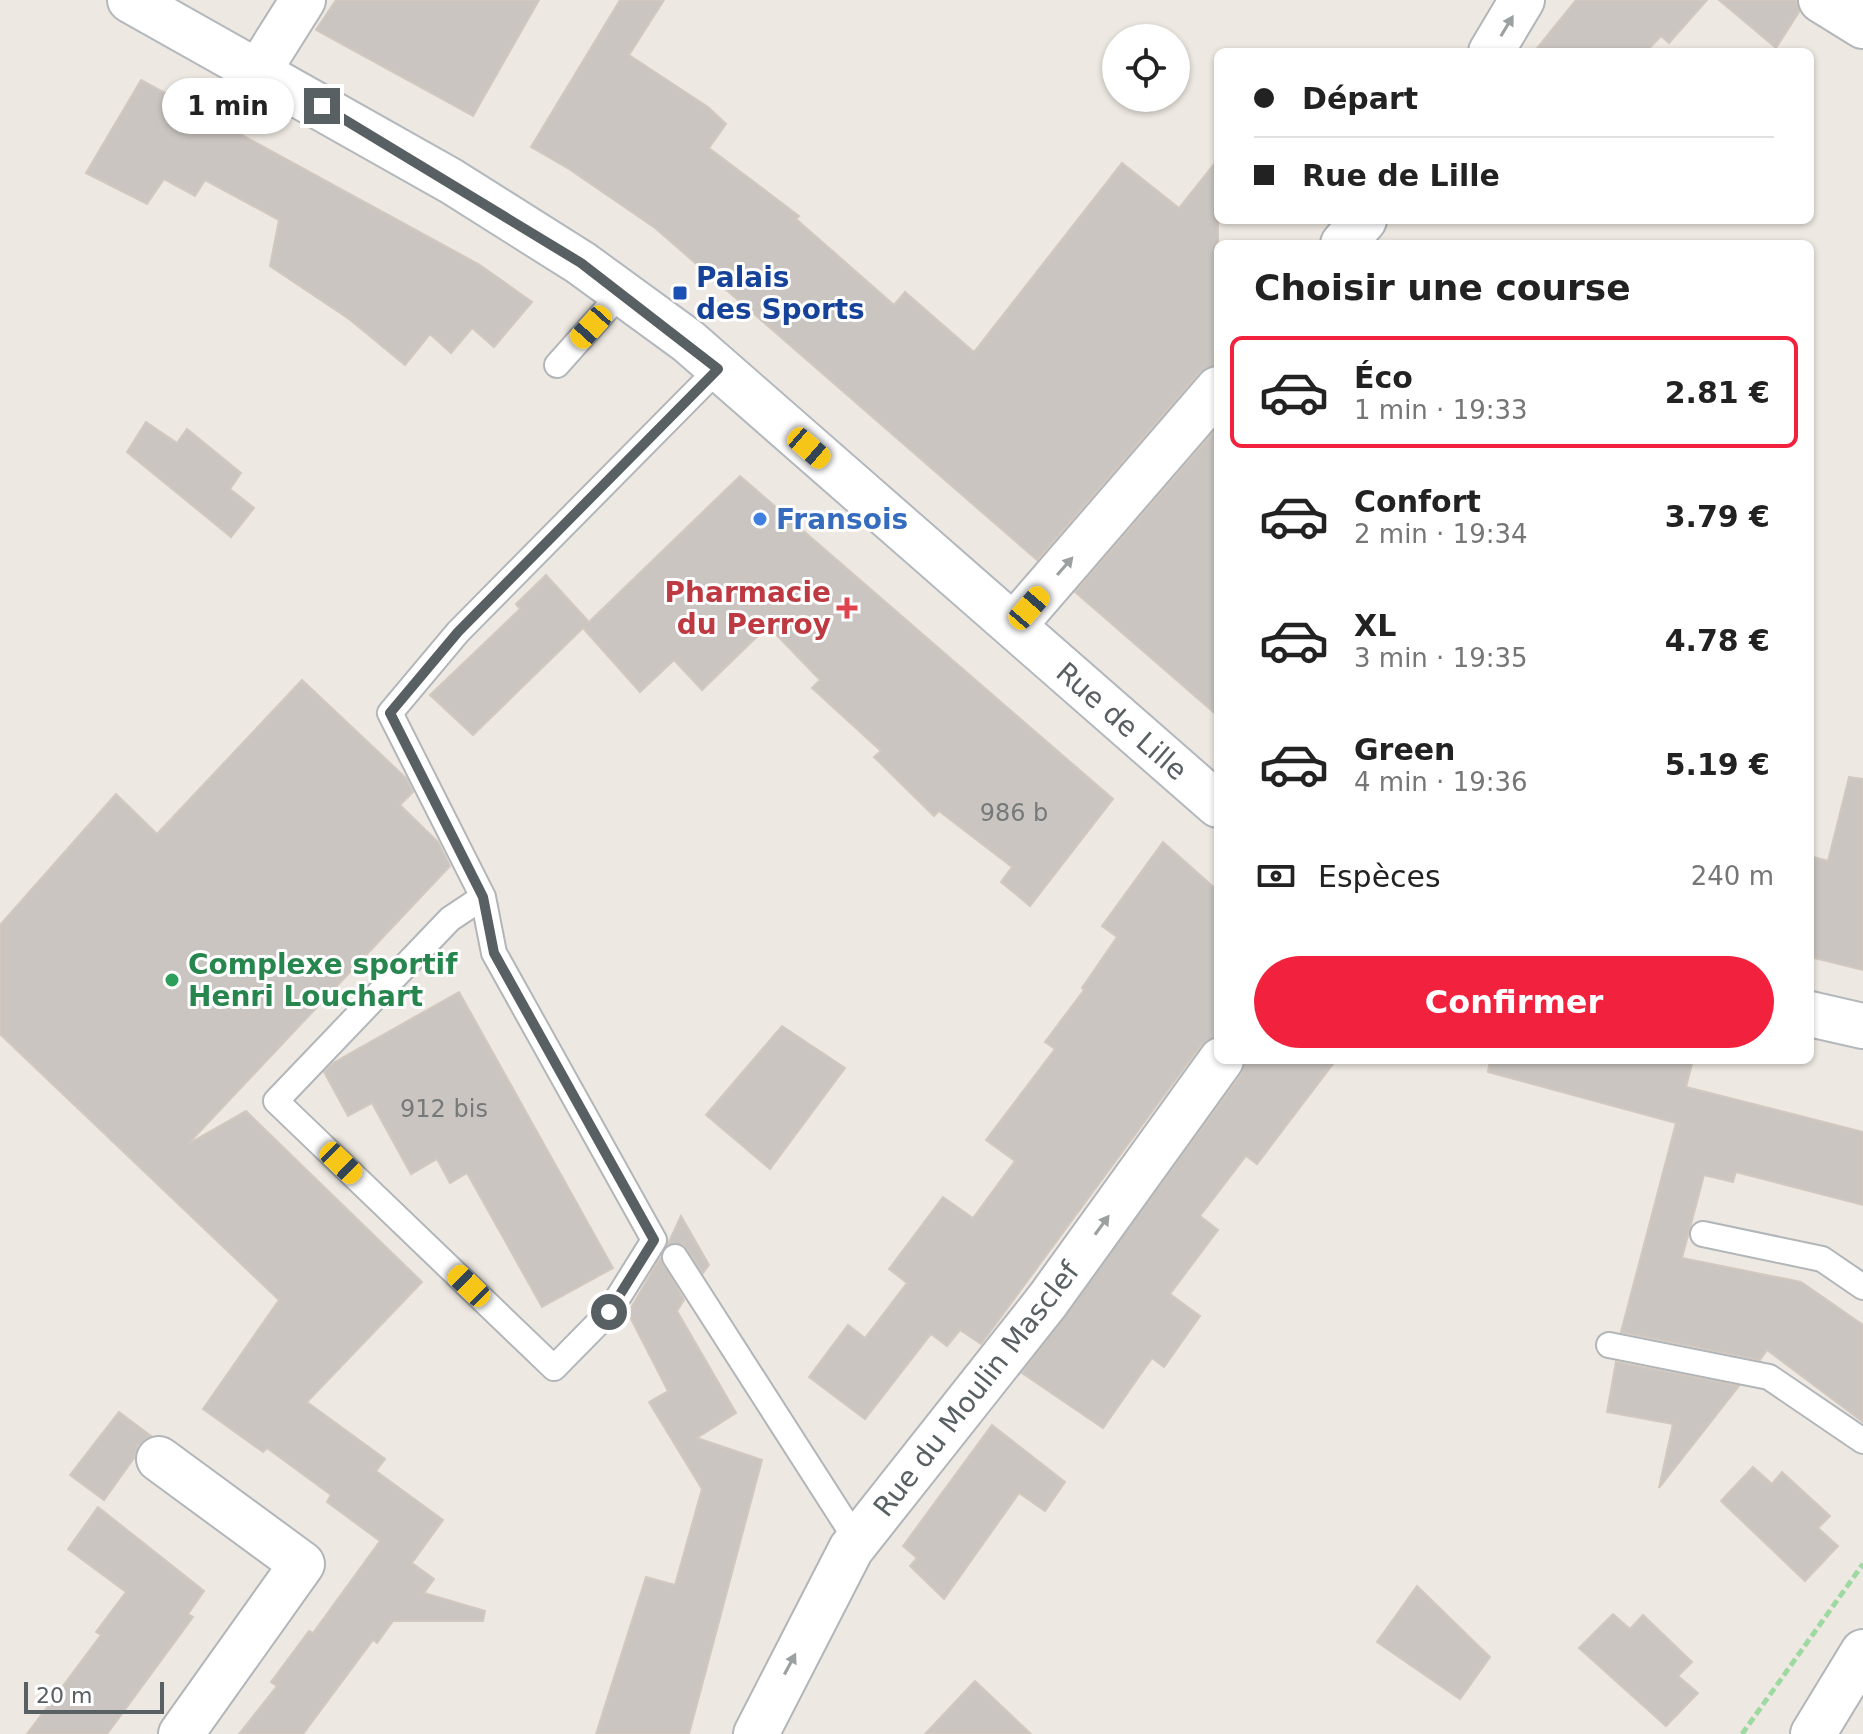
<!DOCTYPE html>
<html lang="fr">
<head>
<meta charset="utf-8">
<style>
  :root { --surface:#fff; --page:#f6f6f6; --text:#222; --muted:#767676; --line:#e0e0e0; --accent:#f2223f }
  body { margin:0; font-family:"DejaVu Sans",sans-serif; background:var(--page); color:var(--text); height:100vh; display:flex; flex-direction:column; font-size:30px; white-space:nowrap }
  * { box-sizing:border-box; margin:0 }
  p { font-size:26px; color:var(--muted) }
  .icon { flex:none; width:44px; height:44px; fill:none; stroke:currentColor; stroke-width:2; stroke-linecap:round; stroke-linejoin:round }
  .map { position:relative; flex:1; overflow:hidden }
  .details { position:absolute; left:1214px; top:240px; width:600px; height:824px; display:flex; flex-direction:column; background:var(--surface); border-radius:12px; box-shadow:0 2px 6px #0004 }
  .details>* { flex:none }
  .guide { position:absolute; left:1214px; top:48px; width:600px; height:176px; border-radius:12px; box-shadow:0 2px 6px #0004; display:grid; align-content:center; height:176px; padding:0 40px; background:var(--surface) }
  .buttons { position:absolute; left:1102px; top:24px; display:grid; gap:16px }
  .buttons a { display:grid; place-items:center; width:88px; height:88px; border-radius:50%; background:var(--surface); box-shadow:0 2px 6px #0004; font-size:40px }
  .scale { position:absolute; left:24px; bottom:20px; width:140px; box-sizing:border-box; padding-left:8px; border:4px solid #596063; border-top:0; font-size:22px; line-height:28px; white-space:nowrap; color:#596063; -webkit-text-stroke:6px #fff; paint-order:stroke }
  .end { position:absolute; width:36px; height:36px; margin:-18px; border:10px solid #596063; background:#fff; box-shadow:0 0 0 4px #fff }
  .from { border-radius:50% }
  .bubble { position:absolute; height:56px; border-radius:28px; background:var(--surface); box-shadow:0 2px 6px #0004; font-size:26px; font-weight:700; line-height:56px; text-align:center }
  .car { position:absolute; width:24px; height:48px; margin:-24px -12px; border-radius:10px; box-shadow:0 0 6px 2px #0007; background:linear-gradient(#f5c518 24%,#345 0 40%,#f5c518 0 76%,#345 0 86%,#f5c518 0) }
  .guide b { display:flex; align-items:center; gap:28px; height:76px; font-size:30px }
  .guide b+b { border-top:2px solid var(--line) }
  .guide i { width:20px; height:20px; background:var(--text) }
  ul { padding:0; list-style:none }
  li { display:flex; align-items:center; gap:24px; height:112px; margin:0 16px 12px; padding:0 24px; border:4px solid transparent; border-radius:12px }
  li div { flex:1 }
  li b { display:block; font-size:30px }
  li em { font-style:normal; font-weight:700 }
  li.on { border-color:var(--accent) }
  li>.icon { width:72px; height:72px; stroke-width:1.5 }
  h2 { padding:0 40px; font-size:36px; line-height:96px }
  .pay { display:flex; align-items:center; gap:20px; height:88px; padding:0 40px; font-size:30px }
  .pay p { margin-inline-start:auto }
  .button { display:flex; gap:16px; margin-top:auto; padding:16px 40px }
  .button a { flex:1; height:92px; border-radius:48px; background:var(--accent); color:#fff; font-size:32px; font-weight:700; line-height:92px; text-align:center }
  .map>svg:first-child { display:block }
  .building { fill:#cac5c0; stroke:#d2c8bf; stroke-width:2 }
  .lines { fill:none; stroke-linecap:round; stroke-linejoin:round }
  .lane-casing { stroke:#b2b6b9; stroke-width:28 }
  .street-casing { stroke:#b2b6b9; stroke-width:48 }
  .secondary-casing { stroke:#b3b8bd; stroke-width:48 }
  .path { stroke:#9ed9a1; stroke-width:5; stroke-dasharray:8 4; stroke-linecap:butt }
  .lane { stroke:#fff; stroke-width:24 }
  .street { stroke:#fff; stroke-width:44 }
  .secondary { stroke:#fff; stroke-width:44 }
  .oneway { fill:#9ba0a1 }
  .route { stroke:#596063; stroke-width:10 }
  .transit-dot { fill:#1a4fb4; stroke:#fff; stroke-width:3 }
  .shop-dot { fill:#3f7fe0; stroke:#fff; stroke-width:3 }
  .health-dot { fill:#e0444e; stroke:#fff; stroke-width:3 }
  .leisure-dot { fill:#2e9e5b; stroke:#fff; stroke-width:3 }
  .labels { text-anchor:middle; stroke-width:6; stroke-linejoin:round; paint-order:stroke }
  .number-label { font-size:24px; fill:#75797a }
  .transit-label { font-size:28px; font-weight:bold; fill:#164399; stroke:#fff; text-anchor:start }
  .shop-label { font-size:28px; font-weight:bold; fill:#366cbe; stroke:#fff; text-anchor:start }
  .health-label { font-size:28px; font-weight:bold; fill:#be3a42; stroke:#fff; text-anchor:end }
  .street-label { font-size:28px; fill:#596063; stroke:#fff }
  .leisure-label { font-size:28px; font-weight:bold; fill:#27864d; stroke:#fff; text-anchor:start }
</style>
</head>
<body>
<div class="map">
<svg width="1863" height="1734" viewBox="0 0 1863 1734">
  <rect width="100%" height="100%" fill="#ede8e1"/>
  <g class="building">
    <polygon points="336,0 539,0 473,116 316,30"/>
    <polygon points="620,0 664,0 629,55 708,107 726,124 709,148 799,216 796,219 894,305 905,292 974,352 1122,163 1179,208 1218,159 1218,365 1199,373 1037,560 655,228 569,169 531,147"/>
    <polygon points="1576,0 1707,0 1669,43 1661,36 1646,52 1534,52"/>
    <polygon points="1719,0 1796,0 1799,12 1776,48"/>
    <polygon points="141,80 480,265 532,302 494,347 472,328 451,353 430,334 405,365 349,319 270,266 279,220 205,180 195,196 164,179 147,204 86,173"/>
    <polygon points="146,422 177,443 187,429 241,473 230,489 254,508 231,537 127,452"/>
    <polygon points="1218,427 1218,716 1075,592"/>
    <polygon points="740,476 1113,799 1030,906 1001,882 1012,867 939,811 934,816 874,757 881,751 812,688 820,680 768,626 702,690 674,660 640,692 583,628 473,735 430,695 520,609 516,604 546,575 589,622"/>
    <polygon points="302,680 406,778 413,792 400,805 438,842 450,866 188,1144 246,1111 422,1282 307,1402 385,1459 376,1471 443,1520 412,1563 434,1579 424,1593 485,1611 483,1621 393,1621 377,1643 373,1640 303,1734 239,1734 277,1686 271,1682 309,1631 313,1633 380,1541 327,1502 331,1495 267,1448 263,1452 203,1409 279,1300 0,1034 0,925 116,794 157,834"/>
    <polygon points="1849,777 1863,779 1863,970 1810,957 1810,856 1828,861"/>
    <polygon points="1163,842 1218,891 1218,1036 1201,1045 981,1344 960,1330 947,1346 931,1334 865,1419 809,1377 848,1325 865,1338 907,1283 889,1269 943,1197 973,1218 1015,1161 986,1140 1055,1049 1045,1042 1084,990 1082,988 1117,937 1102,926"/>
    <polygon points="459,992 613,1268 542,1307 467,1173 450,1183 437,1159 411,1174 372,1103 348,1116 324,1072 333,1063"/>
    <polygon points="782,1026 845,1068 770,1169 706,1115"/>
    <polygon points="1246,1060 1336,1060 1257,1164 1246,1156 1200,1216 1218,1230 1170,1294 1200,1316 1164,1367 1152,1358 1103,1428 1022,1373 1241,1075"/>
    <polygon points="1490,1060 1693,1060 1686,1087 1863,1132 1863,1205 1736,1172 1733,1182 1704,1175 1682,1258 1801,1282 1863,1325 1863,1422 1767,1350 1760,1360 1621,1332 1676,1123 1488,1072"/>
    <polygon points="681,1216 709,1265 703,1273 683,1244 668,1244"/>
    <polygon points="660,1258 684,1300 677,1311 736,1413 697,1438 762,1460 689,1734 596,1734 646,1577 675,1585 702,1489 649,1402 668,1391 628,1313"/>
    <polygon points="1616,1362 1739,1386 1659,1488 1673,1424 1607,1412"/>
    <polygon points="119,1412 151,1436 138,1445 134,1458 104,1500 70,1475"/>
    <polygon points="992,1425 1065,1482 1045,1511 1019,1493 944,1599 910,1566 917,1558 903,1546"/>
    <polygon points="1753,1467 1772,1484 1782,1472 1830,1516 1818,1528 1838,1546 1805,1581 1721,1501"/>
    <polygon points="98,1507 204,1591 188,1614 193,1617 107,1734 27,1734 101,1635 96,1632 126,1592 68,1549"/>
    <polygon points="1417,1586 1490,1657 1460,1699 1377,1642"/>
    <polygon points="1613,1614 1630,1629 1643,1615 1692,1662 1678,1676 1698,1693 1666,1726 1579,1648"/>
    <polygon points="975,1681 1031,1734 925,1734"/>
  </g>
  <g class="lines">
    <defs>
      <g id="lane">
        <polyline points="557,365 622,292"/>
        <polyline points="483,897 450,919 276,1101 554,1368 609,1312 654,1240 494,953 483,897 390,713 458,632 718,369"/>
        <polyline points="1703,1234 1822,1259 1863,1287"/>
        <polyline points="675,1257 857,1541"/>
        <polyline points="1609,1345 1769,1377 1863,1441"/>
      </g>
      <g id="street">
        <polyline points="1821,0 1863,26"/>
        <polyline points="1491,52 1522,0"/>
        <polyline points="259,70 303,0"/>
        <polyline points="1343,244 1364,220"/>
        <polyline points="1014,625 1218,389"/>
        <polyline points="159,1459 302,1564 181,1734"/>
        <polyline points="756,1734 851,1549 1048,1300 1221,1060"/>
        <polyline points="1813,1734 1863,1652"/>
      </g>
      <g id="secondary">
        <polyline points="130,0 451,181 581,263 688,341 1218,805"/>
        <polyline points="1810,1014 1863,1026"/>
      </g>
    </defs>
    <use href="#lane" class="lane-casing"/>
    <use href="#street" class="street-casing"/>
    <use href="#secondary" class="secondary-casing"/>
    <polyline class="path" points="1742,1734 1863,1564"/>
    <use href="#lane" class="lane"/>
    <use href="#street" class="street"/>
    <use href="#secondary" class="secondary"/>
  </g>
  <defs><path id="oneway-solid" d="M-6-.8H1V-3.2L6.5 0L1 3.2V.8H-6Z" transform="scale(2)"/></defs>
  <g class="oneway">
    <use href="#oneway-solid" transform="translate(1507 26) rotate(-59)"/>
    <use href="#oneway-solid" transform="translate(1065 566) rotate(-49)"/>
    <use href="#oneway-solid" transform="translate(1102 1225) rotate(-54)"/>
    <use href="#oneway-solid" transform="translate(790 1664) rotate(-62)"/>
  </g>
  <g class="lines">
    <polyline class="route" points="322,106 581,263 718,369 458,632 390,713 483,897 494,953 654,1240 609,1312"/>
  </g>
  <rect class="transit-dot" x="672" y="285" width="16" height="16" rx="4"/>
  <circle class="shop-dot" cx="760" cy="519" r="8"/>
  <path class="health-dot" d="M843 596h8v8h8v8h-8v8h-8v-8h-8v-8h8z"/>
  <circle class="leisure-dot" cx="172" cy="980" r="8"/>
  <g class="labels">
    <g class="number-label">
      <text x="1014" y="821">986 b</text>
      <text x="444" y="1117">912 bis</text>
    </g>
    <g class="transit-label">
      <text x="696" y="287">Palais<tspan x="696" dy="32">des Sports</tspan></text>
    </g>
    <g class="shop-label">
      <text x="776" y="529">Fransois</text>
    </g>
    <g class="health-label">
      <text x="831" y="602">Pharmacie<tspan x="831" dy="32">du Perroy</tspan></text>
    </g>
    <g class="street-label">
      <text transform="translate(1122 721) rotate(41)" y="10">Rue de Lille</text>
      <text transform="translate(976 1389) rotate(-52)" y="10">Rue du Moulin Masclef</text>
    </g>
    <g class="leisure-label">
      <text x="188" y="974">Complexe sportif<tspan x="188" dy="32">Henri Louchart</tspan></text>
    </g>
  </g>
</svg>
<div class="buttons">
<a><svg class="icon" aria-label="locate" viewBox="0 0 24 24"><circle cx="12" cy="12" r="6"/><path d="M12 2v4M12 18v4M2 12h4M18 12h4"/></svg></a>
</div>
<div class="scale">20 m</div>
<i class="end from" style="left:609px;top:1312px"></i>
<i class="end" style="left:322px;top:106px"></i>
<div class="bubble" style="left:162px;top:78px;width:132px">1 min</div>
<i class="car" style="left:591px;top:327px;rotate:222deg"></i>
<i class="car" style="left:809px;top:448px;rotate:131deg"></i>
<i class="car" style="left:1029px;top:608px;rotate:41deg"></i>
<i class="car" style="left:341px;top:1163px;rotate:134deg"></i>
<i class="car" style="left:469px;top:1286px;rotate:314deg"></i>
<div class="guide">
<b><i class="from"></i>Départ</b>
<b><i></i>Rue de Lille</b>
</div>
<section class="details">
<h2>Choisir une course</h2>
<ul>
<li class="on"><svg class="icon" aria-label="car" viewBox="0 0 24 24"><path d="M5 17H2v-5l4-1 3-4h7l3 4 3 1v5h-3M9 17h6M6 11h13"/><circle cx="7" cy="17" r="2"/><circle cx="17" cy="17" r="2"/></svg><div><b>Éco</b><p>1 min · 19:33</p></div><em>2.81 €</em></li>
<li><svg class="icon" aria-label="car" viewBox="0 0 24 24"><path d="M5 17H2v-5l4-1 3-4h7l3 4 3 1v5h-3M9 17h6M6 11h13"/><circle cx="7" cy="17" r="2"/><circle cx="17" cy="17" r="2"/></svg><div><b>Confort</b><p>2 min · 19:34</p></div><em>3.79 €</em></li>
<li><svg class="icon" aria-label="car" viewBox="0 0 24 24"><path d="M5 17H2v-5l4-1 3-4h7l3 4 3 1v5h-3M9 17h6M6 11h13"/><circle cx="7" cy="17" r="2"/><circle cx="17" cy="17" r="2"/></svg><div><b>XL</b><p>3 min · 19:35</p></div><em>4.78 €</em></li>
<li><svg class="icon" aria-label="car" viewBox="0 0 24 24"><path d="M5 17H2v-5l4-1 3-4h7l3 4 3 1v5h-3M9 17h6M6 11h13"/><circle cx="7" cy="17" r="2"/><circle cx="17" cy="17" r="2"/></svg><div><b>Green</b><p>4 min · 19:36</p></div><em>5.19 €</em></li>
</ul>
<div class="pay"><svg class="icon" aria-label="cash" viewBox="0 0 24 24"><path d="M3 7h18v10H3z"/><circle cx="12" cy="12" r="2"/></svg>Espèces<p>240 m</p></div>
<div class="button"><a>Confirmer</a></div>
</section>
</div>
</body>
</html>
